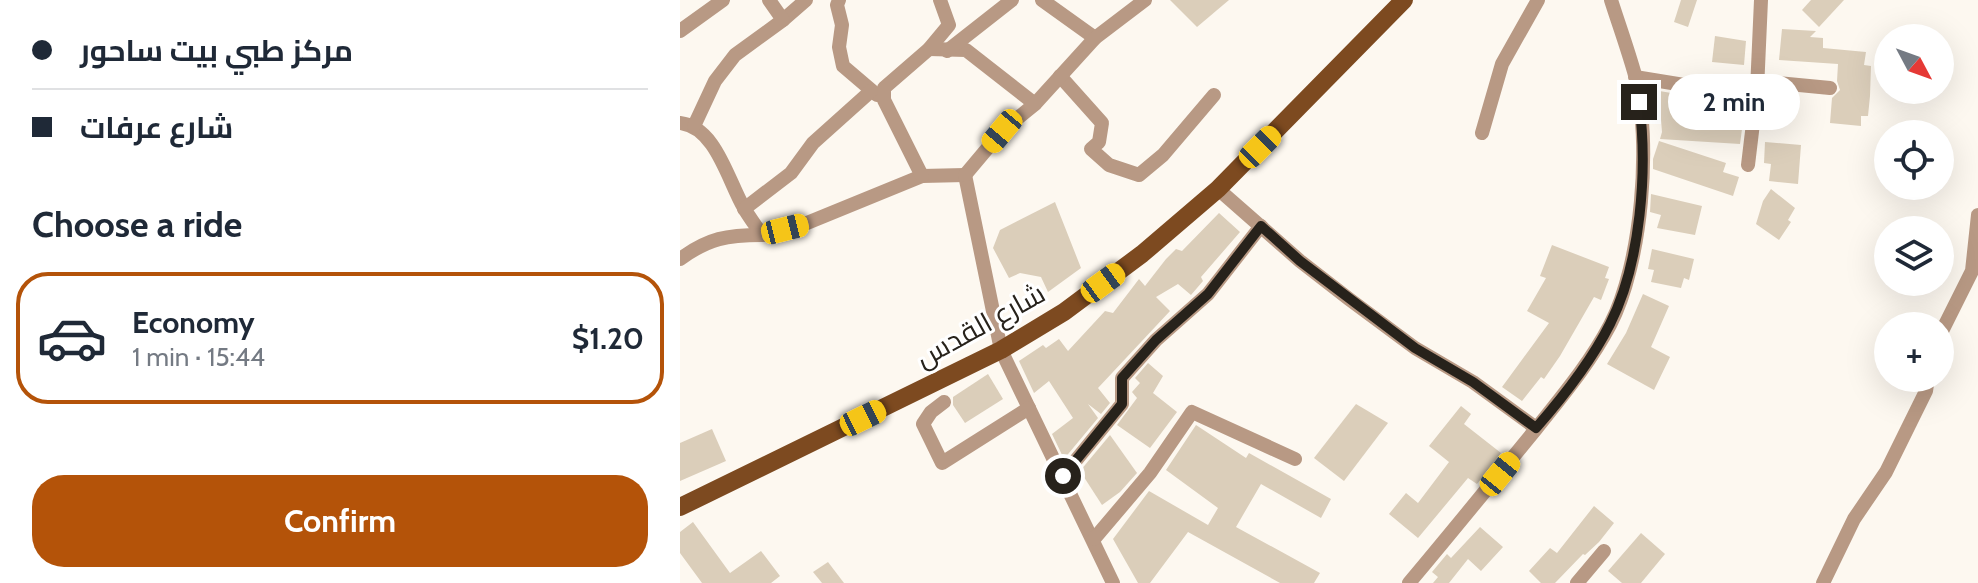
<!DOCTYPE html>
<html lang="en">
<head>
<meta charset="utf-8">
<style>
  :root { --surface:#fff; --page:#f2f2f3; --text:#1f2937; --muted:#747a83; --line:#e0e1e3; --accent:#b45309 }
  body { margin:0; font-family:Cabin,Cairo,sans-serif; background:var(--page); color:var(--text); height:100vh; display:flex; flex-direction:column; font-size:30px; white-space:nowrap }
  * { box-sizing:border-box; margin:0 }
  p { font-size:26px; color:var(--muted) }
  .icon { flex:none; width:44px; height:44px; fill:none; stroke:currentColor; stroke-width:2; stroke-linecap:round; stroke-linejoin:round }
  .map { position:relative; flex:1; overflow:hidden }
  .details { display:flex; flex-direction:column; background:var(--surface); width:680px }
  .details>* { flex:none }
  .guide { display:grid; align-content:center; height:176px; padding:0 32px; background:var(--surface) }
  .needle { width:52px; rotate:131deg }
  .fabs { position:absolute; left:1194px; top:24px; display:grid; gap:16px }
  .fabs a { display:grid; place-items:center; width:80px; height:80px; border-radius:50%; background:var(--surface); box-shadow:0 8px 32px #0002; font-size:40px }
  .end { position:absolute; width:36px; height:36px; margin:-18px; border:10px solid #27221b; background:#fff; box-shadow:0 0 0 4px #fff }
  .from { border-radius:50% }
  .bubble { position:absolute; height:56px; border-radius:28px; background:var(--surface); box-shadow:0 8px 32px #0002; font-size:26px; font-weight:700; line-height:56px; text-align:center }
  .car { position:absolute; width:24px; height:48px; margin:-24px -12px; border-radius:10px; box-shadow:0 0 6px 2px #0007; background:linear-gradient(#f5c518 24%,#345 0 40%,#f5c518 0 76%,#345 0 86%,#f5c518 0) }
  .guide b { display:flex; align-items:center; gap:28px; height:76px; font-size:30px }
  .guide b+b { border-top:2px solid var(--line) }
  .guide i { width:20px; height:20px; background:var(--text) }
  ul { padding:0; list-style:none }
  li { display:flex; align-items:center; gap:24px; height:132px; margin:0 16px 12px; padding:0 16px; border:4px solid transparent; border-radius:32px }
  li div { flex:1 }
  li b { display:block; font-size:30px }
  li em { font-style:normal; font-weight:700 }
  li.selected { border-color:var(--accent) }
  li>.icon { width:72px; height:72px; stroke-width:1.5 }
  h2 { padding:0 32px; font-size:36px; line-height:96px }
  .button { display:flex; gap:16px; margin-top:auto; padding:16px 32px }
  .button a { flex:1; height:92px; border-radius:32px; background:var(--accent); color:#fff; font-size:32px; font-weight:700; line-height:92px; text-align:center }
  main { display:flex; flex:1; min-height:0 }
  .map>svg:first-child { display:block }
  .building { fill:#dbceba }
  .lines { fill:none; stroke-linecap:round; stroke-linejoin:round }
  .minor { stroke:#b89984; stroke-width:14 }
  .major { stroke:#7d4a20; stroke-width:18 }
  .route { stroke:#27221b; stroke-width:10 }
  .labels { text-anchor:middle; stroke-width:6; stroke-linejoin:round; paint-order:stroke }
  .street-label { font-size:28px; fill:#27221b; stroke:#fff }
</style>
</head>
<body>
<main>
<section class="details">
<div class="guide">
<b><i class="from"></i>مركز طبي بيت ساحور</b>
<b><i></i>شارع عرفات</b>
</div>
<h2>Choose a ride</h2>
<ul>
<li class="selected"><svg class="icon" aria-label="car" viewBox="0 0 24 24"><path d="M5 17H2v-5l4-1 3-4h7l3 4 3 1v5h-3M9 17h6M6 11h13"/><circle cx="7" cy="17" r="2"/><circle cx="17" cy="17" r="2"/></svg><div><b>Economy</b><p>1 min · 15:44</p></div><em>$1.20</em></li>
</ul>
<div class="button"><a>Confirm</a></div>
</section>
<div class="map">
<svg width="1298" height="583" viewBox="0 0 1298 583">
  <rect width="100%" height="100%" fill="#fdf8f0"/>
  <g class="building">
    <polygon points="490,0 549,0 517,27"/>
    <polygon points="1001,0 1017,0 1008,27 994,22"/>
    <polygon points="1131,0 1164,0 1139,27 1122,10"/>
    <polygon points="1102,29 1136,31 1130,37 1143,38 1143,48 1186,52 1184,65 1191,66 1190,96 1188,116 1181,116 1181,126 1150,123 1152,98 1160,90 1157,81 1158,64 1099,60"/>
    <polygon points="1035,36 1066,41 1064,65 1032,62"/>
    <polygon points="968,89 997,94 997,102 1031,100 1031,97 1066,99 1060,144 980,139 982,132 980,107 971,108"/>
    <polygon points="979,141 1046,163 1043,172 1059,177 1053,196 973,169 973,159"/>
    <polygon points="1085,142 1121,145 1118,184 1089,181 1091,164 1084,163"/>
    <polygon points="1091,189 1115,208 1108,220 1111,222 1099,240 1076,224 1083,201"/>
    <polygon points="971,194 1022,206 1015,235 977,228 981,215 970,212"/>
    <polygon points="375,202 401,268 368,292 361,277 340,273 329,278 313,248 320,230"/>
    <polygon points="539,213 560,232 521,277 523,281 511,295 498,284 476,297 490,311 418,388 430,403 421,414 408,404 418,418 384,459 372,434 393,418 369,381 354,393 339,361 363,345 366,348 379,339 388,351 425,311 433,313 459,279 465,286 486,259 496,249 502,251"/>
    <polygon points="872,245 929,267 925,278 929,279 921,300 914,297 880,356 864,379 861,377 842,401 822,387 869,323 847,311 866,278 860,276"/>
    <polygon points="972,249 1014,259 1009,280 1004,278 1001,288 971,282 974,270 968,269"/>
    <polygon points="963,294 989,306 971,347 990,357 974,390 927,364 946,333"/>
    <polygon points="468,363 483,376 473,393 497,412 470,448 437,425 457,398 452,392 460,383 455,378"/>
    <polygon points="308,374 323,399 285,423 273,405 273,397"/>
    <polygon points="676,404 708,423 664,481 634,458"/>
    <polygon points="781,406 791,414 784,424 821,453 797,484 788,478 738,538 709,514 726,493 738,503 769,462 749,446"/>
    <polygon points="516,425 566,458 569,453 651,499 641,518 581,484 556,527 640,573 634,583 600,583 508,532 470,583 458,583 433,539 469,491 528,525 538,508 486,470"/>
    <polygon points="32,429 46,461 0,481 0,443"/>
    <polygon points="430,435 457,473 440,492 422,505 400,471"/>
    <polygon points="914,506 934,523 919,542 905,555 903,554 875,583 861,583 849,571 870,548 877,553"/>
    <polygon points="13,522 50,573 81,551 100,576 91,583 22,583 0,553 0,532"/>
    <polygon points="800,527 823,547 801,571 788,559 769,583 753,583 758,577 752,572 767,554 771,558"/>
    <polygon points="961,533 985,554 961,583 942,583 928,571"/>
    <polygon points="148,562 164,583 142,583 133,572"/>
  </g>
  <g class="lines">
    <g class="minor">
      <polyline points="159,0 157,5 162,25 159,47 163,66 197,95"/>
      <polyline points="362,0 415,38"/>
      <polyline points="103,20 126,0"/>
      <polyline points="0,31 43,0"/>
      <polyline points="249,49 286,50 355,104"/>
      <polyline points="267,51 332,0"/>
      <polyline points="380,76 422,123 419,142 411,149 429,165 459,175 483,155 534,95"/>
      <polyline points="955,77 1004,85 1077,90"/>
      <polyline points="1077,81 1150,88"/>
      <path d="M0 123C36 127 48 181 64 208 69 217 76 226 82 235L127 223 242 176 285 175"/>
      <polyline points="14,126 35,81 55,55 103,20 89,0"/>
      <polyline points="802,133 822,64 858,0"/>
      <polyline points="1068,165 1077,90 1081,0"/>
      <polyline points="285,175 321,350 433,583"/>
      <polyline points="285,175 322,131 355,104 415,38 465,0"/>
      <polyline points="242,176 204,100 204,88 249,49 269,25 260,0"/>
      <polyline points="538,189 620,261 669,299 735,348 793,382 856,428"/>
      <polyline points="64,209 111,173 133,143 191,91"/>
      <path d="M0 259C29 238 47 235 82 235"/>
      <polyline points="1260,335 1292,271 1298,215"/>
      <polyline points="264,402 251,412 243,424 262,463 349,408"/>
      <polyline points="383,476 442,404 442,378 476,340 528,294 581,226"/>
      <polyline points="414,539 470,473 512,412 615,459"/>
      <path d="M729 583C772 532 814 480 856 429 883 395 910 363 930 325 962 264 972 142 955 75 948 50 939 25 931 0"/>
      <polyline points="897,583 924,551"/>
      <polyline points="1143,583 1174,519 1206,472 1246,391 1248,378"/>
    </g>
    <polyline class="major" points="0,507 321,350 384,312 462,254 538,189 724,0"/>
  </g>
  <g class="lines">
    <path class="route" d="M383 476 442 404V378L476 340 528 294 581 226 620 261 735 348 793 382 856 428C884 396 911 362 930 324 961 263 968 169 959 102"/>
  </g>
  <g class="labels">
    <g class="street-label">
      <text transform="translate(300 325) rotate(-29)" y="10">شارع القدس</text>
    </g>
  </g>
</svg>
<div class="fabs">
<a><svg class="needle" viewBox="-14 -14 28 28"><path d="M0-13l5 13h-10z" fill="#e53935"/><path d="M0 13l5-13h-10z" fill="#747a83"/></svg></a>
<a><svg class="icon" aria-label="locate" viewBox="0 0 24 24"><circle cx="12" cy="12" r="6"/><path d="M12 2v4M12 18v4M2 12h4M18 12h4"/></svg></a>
<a><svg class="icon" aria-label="layers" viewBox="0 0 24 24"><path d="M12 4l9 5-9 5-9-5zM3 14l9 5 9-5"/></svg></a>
<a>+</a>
</div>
<i class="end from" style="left:383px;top:476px"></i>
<i class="end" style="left:959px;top:102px"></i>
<div class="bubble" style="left:988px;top:74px;width:132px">2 min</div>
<i class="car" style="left:322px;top:131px;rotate:220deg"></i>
<i class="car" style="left:580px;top:147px;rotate:45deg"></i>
<i class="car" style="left:105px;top:229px;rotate:76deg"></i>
<i class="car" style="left:423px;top:283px;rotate:54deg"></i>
<i class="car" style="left:183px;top:418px;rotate:64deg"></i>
<i class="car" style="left:820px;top:474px;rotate:39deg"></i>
</div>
</main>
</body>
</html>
